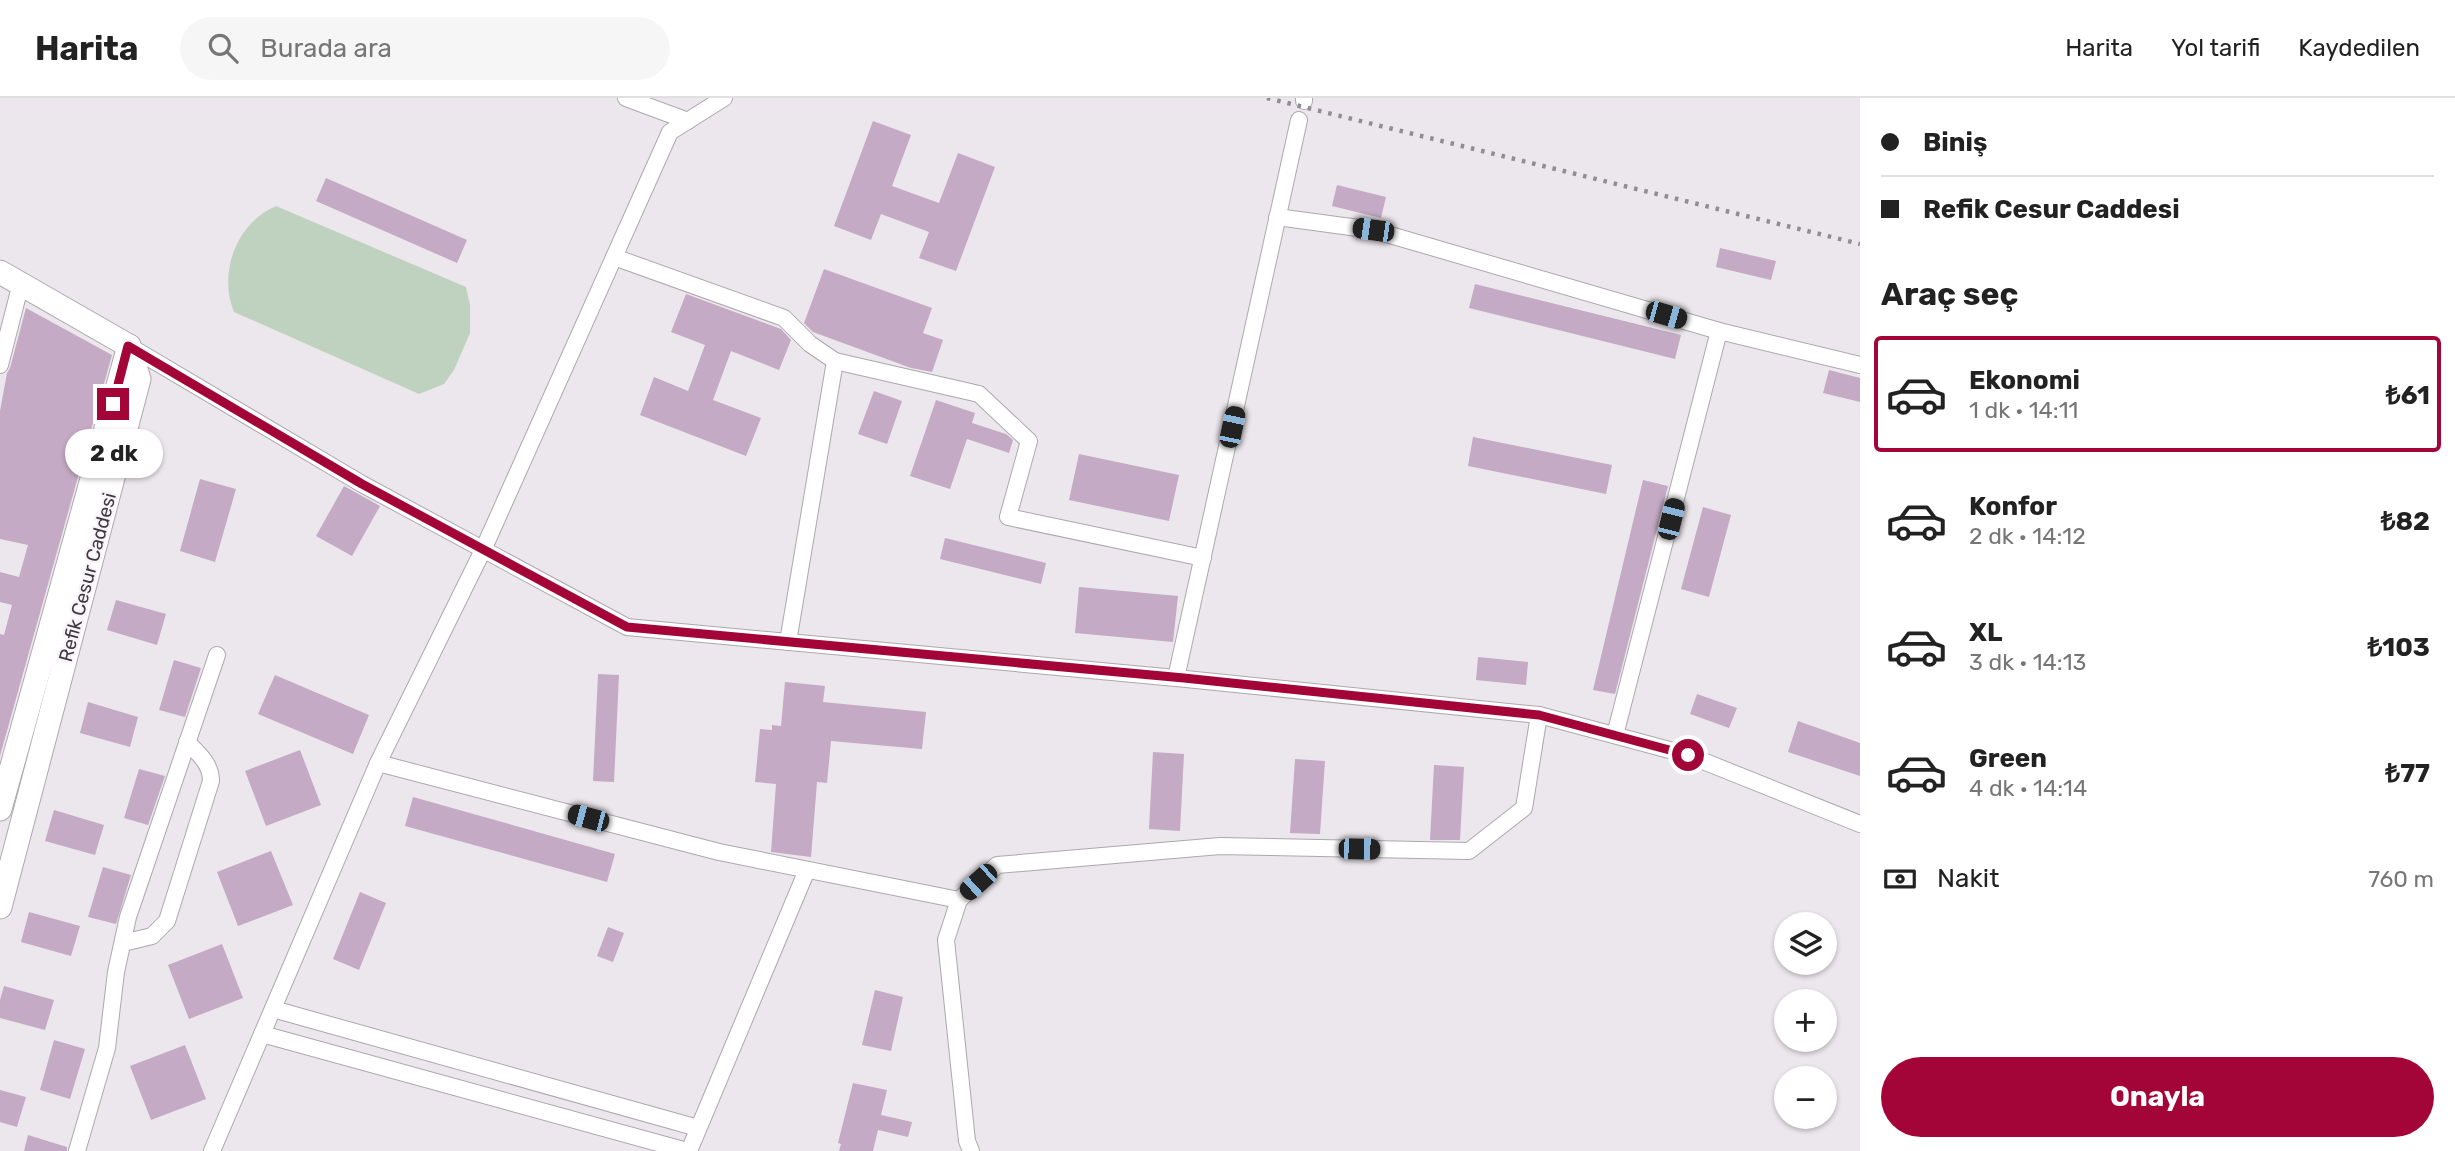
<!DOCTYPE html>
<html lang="tr">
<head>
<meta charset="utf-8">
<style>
  :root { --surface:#fff; --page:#f6f6f6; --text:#222; --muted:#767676; --line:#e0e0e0; --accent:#a30539 }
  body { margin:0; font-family:Rubik,sans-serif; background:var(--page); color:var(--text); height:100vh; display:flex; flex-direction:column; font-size:26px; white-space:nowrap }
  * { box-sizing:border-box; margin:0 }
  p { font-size:23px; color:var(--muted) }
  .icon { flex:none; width:38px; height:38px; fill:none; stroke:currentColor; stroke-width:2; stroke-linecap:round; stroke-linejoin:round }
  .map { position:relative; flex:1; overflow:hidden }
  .panel { display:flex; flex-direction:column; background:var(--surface); width:595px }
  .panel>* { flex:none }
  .banner { display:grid; align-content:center; height:154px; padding:0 21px; background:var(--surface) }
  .fabs { position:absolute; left:1774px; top:814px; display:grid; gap:14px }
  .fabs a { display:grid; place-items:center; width:63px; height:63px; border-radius:50%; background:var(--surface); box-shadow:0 2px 5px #0004; font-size:35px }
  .end { position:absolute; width:32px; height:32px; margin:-16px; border:9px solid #a30539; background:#fff; box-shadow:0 0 0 4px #fff }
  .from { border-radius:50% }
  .bubble { position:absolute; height:49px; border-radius:24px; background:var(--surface); box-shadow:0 2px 5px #0004; font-size:23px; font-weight:700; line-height:49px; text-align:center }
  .car { position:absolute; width:21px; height:42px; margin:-21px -10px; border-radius:9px; box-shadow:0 0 5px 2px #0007; background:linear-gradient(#222 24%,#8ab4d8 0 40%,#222 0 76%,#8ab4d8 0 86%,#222 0) }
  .banner b { display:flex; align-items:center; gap:24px; height:66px; font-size:26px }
  .banner b+b { border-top:2px solid var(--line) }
  .banner i { width:18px; height:18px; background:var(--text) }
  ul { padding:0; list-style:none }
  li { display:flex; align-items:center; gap:21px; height:116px; margin:0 14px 10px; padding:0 7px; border:4px solid transparent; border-radius:7px }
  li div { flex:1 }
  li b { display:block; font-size:26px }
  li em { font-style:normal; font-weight:700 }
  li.current { border-color:var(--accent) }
  li>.icon { width:63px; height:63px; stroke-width:1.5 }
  h2 { padding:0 21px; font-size:32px; line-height:84px }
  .pay { display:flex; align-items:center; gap:18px; height:77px; padding:0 21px; font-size:26px }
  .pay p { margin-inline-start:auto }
  .button { display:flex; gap:14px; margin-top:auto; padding:14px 21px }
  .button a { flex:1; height:80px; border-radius:42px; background:var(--accent); color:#fff; font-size:28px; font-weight:700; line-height:80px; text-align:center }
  header { display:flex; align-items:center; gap:42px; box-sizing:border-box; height:98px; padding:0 35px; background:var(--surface); border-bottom:2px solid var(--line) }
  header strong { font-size:33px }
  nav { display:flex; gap:38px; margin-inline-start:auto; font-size:24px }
  .search { width:490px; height:63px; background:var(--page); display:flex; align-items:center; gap:18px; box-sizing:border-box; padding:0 24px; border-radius:38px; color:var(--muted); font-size:26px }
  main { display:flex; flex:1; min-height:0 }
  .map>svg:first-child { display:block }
  .green { fill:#bfd2c0 }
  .building { fill:#c4aac4 }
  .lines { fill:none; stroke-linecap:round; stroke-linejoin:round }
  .street-casing { stroke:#ada8ad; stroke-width:18 }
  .secondary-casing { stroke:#ada8ad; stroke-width:25 }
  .street { stroke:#fff; stroke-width:16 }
  .secondary { stroke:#fff; stroke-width:23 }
  .rail { stroke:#908d90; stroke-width:4.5; stroke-dasharray:3.5 7; stroke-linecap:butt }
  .route { stroke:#a30539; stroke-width:9 }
  .labels { text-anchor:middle; stroke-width:5; stroke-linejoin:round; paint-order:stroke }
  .street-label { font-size:19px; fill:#3d3b3d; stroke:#faf4fa }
</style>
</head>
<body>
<header>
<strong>Harita</strong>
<div class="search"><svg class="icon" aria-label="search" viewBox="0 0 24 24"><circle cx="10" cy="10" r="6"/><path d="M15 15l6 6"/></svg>Burada ara</div>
<nav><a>Harita</a><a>Yol tarifi</a><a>Kaydedilen</a></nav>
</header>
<main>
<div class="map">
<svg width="1860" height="1053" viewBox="0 0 1860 1053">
  <rect width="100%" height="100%" fill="#ece7ec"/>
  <path class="green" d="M276 108 466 189 470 207V235L454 272 444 286 419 296 234 214C218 175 236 125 276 108Z"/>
  <g class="building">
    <polygon points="873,23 911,37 892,88 939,105 958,55 995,69 956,173 919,160 929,134 881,116 871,142 834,128"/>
    <polygon points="326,80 467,142 457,165 316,103"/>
    <polygon points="1337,87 1386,99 1381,120 1332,108"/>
    <polygon points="1720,150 1776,163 1771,182 1716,169"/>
    <polygon points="824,171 932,210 923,235 943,242 932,274 911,270 813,234 804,225"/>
    <polygon points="1475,186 1681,237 1675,261 1469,210"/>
    <polygon points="686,196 781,231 791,242 779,272 731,253 713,302 761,320 746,358 640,317 654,279 688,293 705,247 671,234"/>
    <polygon points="26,210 112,257 0,658 0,536 4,537 12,507 0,504 0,474 19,479 28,447 0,441 0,313 7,275 10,270"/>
    <polygon points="1829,272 1860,280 1860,304 1823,295"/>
    <polygon points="874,293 902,303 887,346 858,336"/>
    <polygon points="936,302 975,315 972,325 1006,336 1013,342 1009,355 967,341 950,391 910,378"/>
    <polygon points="1473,339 1612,367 1606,396 1468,368"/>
    <polygon points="1079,356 1179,377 1169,423 1069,402"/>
    <polygon points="200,381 236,391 215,464 180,453"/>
    <polygon points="1643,382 1668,388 1615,596 1593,592"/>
    <polygon points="344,388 380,408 352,458 316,438"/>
    <polygon points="1703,409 1731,417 1709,499 1681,491"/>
    <polygon points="945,440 1046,465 1041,486 940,461"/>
    <polygon points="1079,489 1178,498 1173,544 1075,535"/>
    <polygon points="116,502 166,516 157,547 107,532"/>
    <polygon points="1478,559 1528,564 1526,587 1476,582"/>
    <polygon points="174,562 201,570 185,619 159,612"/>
    <polygon points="598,576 619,577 614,684 593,683"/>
    <polygon points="275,577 369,617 353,656 258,616"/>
    <polygon points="785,584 825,588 823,604 926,614 922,651 831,643 827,685 817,684 811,759 771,754 776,686 755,684 760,631 772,632 772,627 781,628"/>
    <polygon points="1697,596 1737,610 1729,630 1690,616"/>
    <polygon points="88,604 138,619 130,649 80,635"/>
    <polygon points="1798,623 1860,645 1860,678 1788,654"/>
    <polygon points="300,652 321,707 266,728 245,673"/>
    <polygon points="1153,654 1184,656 1180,733 1149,731"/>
    <polygon points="1295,661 1325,663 1320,736 1290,735"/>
    <polygon points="1434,667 1464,669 1460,742 1430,742"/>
    <polygon points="139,671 165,678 148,727 124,720"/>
    <polygon points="413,699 615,756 607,784 405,728"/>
    <polygon points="54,712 104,727 95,757 45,743"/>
    <polygon points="271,753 293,807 238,828 217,774"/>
    <polygon points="103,769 131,777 116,826 88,819"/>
    <polygon points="360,794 386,805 359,872 333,861"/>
    <polygon points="29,814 80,828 71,858 21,844"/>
    <polygon points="608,829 624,835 613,864 597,858"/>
    <polygon points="222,846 243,900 189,921 168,867"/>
    <polygon points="4,888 54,902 45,932 0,920 0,902"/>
    <polygon points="875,892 903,899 891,953 862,947"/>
    <polygon points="54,942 85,951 70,1001 40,992"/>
    <polygon points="185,947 206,1001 151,1022 130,968"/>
    <polygon points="853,985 887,992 881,1017 912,1024 908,1039 878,1032 873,1053 839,1053 841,1046 838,1045"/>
    <polygon points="0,992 26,999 17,1029 0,1024"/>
    <polygon points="28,1037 67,1049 67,1053 24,1053"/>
  </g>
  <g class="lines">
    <defs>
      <g id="street">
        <polyline points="626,0 688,23"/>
        <polyline points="1304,3 1304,0"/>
        <polyline points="1277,119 1373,132 1719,233 1860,267"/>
        <polyline points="614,159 784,220 810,246 835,263 979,296 1029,343 1008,419 1203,460"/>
        <polyline points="129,248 362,386 627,529 1176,580 1539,617 1688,657 1860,726"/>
        <polyline points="0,267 21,185"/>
        <polyline points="788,544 835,263"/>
        <polyline points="1176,580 1299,22"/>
        <polyline points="1615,637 1719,233"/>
        <polyline points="378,665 719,754 959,802 997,767 1220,748 1469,753 1524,710 1539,617"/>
        <polyline points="959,802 946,842 967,1043 971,1053"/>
        <path d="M123 845 152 838 167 823 211 683C211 666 199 656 187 644"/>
        <polyline points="273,911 698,1030"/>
        <polyline points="262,936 687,1053"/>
        <polyline points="77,1053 107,950 116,874 128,819 217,557"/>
        <polyline points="212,1053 378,665 483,452 670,34 724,0"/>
        <polyline points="689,1053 807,772"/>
      </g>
      <g id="secondary">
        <polyline points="0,174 129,248"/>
        <polyline points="0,711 129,248"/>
        <polyline points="0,809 139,281 129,248"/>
      </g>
    </defs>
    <use href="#street" class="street-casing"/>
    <use href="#secondary" class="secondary-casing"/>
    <use href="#street" class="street"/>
    <use href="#secondary" class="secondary"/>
    <polyline class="rail" points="1267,0 1860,146"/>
  </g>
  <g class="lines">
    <polyline class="route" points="113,306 128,248 362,386 627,529 1184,580 1539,617 1688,657"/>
  </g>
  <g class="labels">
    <g class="street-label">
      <text transform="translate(87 479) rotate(-75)" y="7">Refik Cesur Caddesi</text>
    </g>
  </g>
</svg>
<div class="fabs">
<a><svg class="icon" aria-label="layers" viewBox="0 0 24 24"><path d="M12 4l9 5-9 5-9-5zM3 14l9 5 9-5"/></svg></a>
<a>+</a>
<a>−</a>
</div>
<i class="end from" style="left:1688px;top:657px"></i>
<i class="end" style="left:113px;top:306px"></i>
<div class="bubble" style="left:65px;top:331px;width:98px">2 dk</div>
<i class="car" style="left:1373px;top:132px;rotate:278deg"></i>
<i class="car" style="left:1666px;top:217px;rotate:106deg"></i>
<i class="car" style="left:1232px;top:329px;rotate:12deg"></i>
<i class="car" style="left:1671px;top:421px;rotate:14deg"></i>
<i class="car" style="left:588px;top:720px;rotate:285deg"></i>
<i class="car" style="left:1359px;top:751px;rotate:91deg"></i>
<i class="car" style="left:978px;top:784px;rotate:228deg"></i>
</div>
<section class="panel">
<div class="banner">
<b><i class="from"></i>Biniş</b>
<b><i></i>Refik Cesur Caddesi</b>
</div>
<h2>Araç seç</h2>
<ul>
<li class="current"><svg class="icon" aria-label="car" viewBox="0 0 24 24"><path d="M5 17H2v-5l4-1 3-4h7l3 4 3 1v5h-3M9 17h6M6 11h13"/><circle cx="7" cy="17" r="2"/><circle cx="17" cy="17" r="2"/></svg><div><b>Ekonomi</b><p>1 dk · 14:11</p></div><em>₺61</em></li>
<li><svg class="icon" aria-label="car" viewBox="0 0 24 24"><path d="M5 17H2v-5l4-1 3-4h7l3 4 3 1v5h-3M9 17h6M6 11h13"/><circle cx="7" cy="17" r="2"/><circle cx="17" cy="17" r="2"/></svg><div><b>Konfor</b><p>2 dk · 14:12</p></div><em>₺82</em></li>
<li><svg class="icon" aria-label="car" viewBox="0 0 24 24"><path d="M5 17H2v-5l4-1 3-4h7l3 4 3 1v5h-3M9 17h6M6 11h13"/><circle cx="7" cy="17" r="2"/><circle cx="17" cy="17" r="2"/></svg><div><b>XL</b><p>3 dk · 14:13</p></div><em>₺103</em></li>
<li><svg class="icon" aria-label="car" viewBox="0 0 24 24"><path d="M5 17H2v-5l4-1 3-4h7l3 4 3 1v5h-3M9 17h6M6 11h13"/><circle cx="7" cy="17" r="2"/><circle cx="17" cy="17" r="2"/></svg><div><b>Green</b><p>4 dk · 14:14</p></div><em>₺77</em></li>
</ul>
<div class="pay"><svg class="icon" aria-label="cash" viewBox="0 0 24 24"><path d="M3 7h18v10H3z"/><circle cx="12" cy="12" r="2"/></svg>Nakit<p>760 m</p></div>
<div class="button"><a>Onayla</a></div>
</section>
</main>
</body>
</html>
